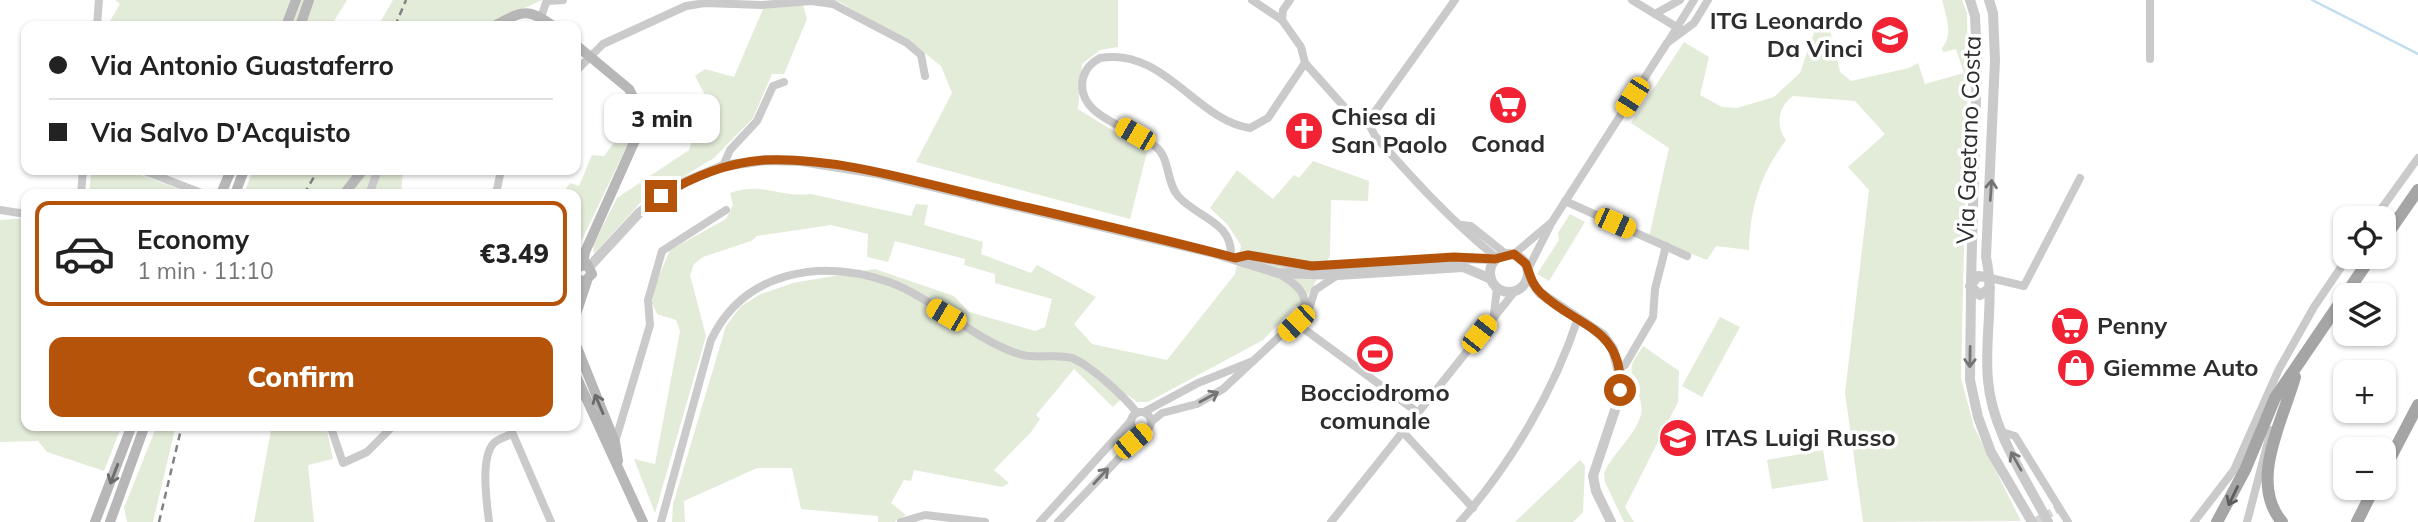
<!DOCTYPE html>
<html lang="en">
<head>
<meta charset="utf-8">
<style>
  :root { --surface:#fff; --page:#f2f2f2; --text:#222; --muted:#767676; --line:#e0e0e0; --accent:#b45309 }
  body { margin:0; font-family:Mulish,sans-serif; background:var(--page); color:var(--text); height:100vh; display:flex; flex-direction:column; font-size:26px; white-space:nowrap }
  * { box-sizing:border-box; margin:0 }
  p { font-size:23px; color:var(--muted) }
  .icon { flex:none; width:38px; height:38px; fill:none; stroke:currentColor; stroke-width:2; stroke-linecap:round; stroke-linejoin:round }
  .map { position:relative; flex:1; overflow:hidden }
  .sheet { position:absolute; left:21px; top:189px; width:560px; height:242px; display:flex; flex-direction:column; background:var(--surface); border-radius:14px; box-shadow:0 2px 5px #0004 }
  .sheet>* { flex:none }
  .top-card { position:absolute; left:21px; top:21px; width:560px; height:154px; border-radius:14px; box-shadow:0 2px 5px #0004; display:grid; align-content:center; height:154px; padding:0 28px; background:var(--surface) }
  .controls { position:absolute; left:2333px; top:206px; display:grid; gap:14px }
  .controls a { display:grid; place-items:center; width:63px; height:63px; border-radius:14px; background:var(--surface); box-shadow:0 2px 5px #0004; font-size:35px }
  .end { position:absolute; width:32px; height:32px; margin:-16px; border:9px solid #b45309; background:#fff; box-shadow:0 0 0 4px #fff }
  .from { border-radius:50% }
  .bubble { position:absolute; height:49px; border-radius:14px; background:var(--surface); box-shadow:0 2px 5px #0004; font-size:23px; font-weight:800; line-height:49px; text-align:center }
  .car { position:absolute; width:21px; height:42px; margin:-21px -10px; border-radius:9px; box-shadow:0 0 5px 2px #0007; background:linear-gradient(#f5c518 24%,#345 0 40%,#f5c518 0 76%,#345 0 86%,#f5c518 0) }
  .top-card b { display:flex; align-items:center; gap:24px; height:66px; font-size:26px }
  .top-card b+b { border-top:2px solid var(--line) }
  .top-card i { width:18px; height:18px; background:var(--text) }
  ul { padding:12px 0 0; list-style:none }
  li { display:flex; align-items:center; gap:21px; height:105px; margin:0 14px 10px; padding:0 14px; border:4px solid transparent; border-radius:14px }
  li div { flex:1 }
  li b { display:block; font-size:26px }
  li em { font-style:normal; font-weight:800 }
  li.active { border-color:var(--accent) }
  li>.icon { width:63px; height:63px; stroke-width:1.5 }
  .button { display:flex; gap:14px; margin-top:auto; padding:14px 28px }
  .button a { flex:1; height:80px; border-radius:14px; background:var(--accent); color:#fff; font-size:28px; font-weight:800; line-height:80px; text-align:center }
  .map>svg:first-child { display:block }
  .green { fill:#e3ebd9 }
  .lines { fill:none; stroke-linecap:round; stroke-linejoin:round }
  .stream { stroke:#c3dded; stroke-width:2.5 }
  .minor-tunnel { stroke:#d5d5d5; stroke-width:8; stroke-dasharray:8 4; stroke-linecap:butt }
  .minor { stroke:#cacaca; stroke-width:8 }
  .tertiary { stroke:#cacaca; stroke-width:10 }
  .secondary { stroke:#b7b7b7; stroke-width:10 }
  .primary { stroke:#a5a5a5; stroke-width:12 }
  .rail { stroke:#828282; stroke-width:2.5; stroke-dasharray:7 5; stroke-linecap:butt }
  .oneway { stroke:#747474 }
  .oneway2 { stroke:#6b6b6b }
  .oneway3 { stroke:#5d5d5d }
  .route { stroke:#b45309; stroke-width:9 }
  .labels { text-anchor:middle; stroke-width:7; stroke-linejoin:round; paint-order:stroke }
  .poi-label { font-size:24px; font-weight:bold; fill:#2d2d2d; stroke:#fff; text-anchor:start }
  .street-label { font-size:24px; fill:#2d2d2d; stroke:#fff }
</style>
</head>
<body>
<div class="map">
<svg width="2418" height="522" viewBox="0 0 2418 522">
  <rect width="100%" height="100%" fill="#fff"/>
  <g class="green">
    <polygon points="115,0 347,0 334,21 339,26 107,26 120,4"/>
    <polygon points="393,0 542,0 486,26 378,26"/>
    <polygon points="831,0 1118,0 1118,47 1100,50 1082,64 1078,109 1147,152 1130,219 916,162 952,93 941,66 922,51 840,2"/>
    <path d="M1942 0H1962L1967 13 1968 72 1961 378 1974 427 2021 521 1863 522 1845 393 1869 190 1848 167 1885 134 1855 101 1793 96C1778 107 1775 125 1786 140 1760 175 1750 207 1749 250L1716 246 1707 260 1649 237 1669 148 1631 123 1684 42 1709 57 1700 95 1722 107 1737 108 1774 97 1800 73 1819 18H1827L1840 72 1851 81 1909 68 1918 63 1925 84 1964 73 1956 49 1943 52 1942 48C1954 34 1946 17 1942 0Z"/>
    <polygon points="803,5 807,19 784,74 772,74 753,118 714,158 641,202 594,254 593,245 617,198 689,150 693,137 689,128 698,122 690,107 706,97 695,76 705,69 734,77 763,9"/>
    <polygon points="629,123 636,127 576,252 576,194 562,194 570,183 579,186 592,155 604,156"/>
    <path d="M1313 161 1369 181 1368 201 1331 200 1330 256 1301 308 1295 306 1263 340 1148 402H1137L1126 394 1113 407 1074 369 1036 415 1040 419 1031 432 994 470 1009 483 1002 487 914 470 911 481 904 480 891 503 906 515 894 522H878V516L801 509 792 468H757L684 501 685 522H672L673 504 726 326 741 306 761 294 793 283 875 269 954 296 969 312 1035 331 1045 327 1052 299 995 283V274L964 265 965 259 895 241 888 262 867 257 868 234 831 225 757 236 751 241 703 257 694 264 690 275 706 336 655 513 634 459 655 464 680 331 676 320 657 314 652 303 656 283 670 250 726 219 733 205 730 193C762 181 779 198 811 194L911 216 916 204 928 205 924 225 983 242 981 254 1031 273 1037 265 1096 297 1074 324 1092 344 1167 360 1235 274 1241 246 1228 225 1210 208 1237 170 1273 199 1294 175 1299 178Z"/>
    <polygon points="95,170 128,170 192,194 89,194 91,173"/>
    <polygon points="253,170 403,170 401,194 244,194"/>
    <polygon points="1570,214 1585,222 1549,281 1537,274 1559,240 1558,233"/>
    <polygon points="26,218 26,425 122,425 104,471 47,452 38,441 0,442 0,220"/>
    <polygon points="1720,317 1740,327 1702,397 1682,386"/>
    <path d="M1643 346 1679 371 1678 402 1625 507 1634 522H1624L1605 482 1604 473C1613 453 1632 439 1640 418 1647 397 1628 385 1632 365 1634 359 1640 351 1643 346Z"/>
    <polygon points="157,425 176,425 153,522 127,522 124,508"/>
    <polygon points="272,425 326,425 333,459 308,465 314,522 254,522"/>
    <polygon points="1823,450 1828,480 1772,489 1767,460"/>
    <polygon points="1580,460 1585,466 1583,512 1573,522 1515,522"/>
  </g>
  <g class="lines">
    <polyline class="stream" points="2312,0 2418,54"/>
    <polyline class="minor-tunnel" points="2034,522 2060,508"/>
    <g class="minor">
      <path d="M1252 0 1282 20 1301 47 1305 63 1355 119 1370 126 1375 136C1413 179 1452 222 1497 258"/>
      <polyline points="1632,0 1683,31"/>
      <polyline points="547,1 563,0"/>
      <polyline points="1655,14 1680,0"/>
      <polyline points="541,17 547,0"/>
      <polyline points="1282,20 1283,10 1290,0"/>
      <polyline points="97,26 99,0"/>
      <polyline points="1668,42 1694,0"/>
      <polyline points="2150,59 2150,0"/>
      <polyline points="576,71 603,44 686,6 705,3 762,5 811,1 833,4 907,43 921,55 925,76"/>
      <polyline points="1370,126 1374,113 1455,0"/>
      <polyline points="723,166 730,150 757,121 773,86 784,82"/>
      <polyline points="142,170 204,194"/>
      <polyline points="81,194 83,170"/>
      <polyline points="369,194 378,170"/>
      <polyline points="496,194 501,170"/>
      <polyline points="1565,201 1687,256"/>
      <polyline points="0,210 26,214"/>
      <polyline points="2374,219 2418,158"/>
      <polyline points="1462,225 1471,226 1506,254"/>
      <polyline points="1514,254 1552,222"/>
      <path d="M1231 257C1233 221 1197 218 1178 196 1166 182 1170 158 1156 147 1133 127 1074 117 1083 78 1086 68 1091 63 1100 58 1164 47 1197 121 1250 128L1268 118 1305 63"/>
      <polyline points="1528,269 1552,222 1667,43 1694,23 1708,0"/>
      <path d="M1278 273C1295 284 1307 290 1305 312"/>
      <polyline points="1986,277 2024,286 2080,178"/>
      <polyline points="1494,314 1497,288"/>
      <polyline points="1296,323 1417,412"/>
      <polyline points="1619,369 1625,365 1653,317 1655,289 1666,246"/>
      <circle cx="1141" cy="422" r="10"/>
      <polyline points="1144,412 1198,383 1253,361"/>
      <polyline points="1151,422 1162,413 1197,404 1223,389 1309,309 1315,290 1338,275"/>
      <polyline points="330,425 343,463 367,452 394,425"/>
      <polyline points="509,425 551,522"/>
      <polyline points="1402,431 1473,508"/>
      <polyline points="2002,432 2015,436 2068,522"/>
      <polyline points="615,442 650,325 648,300 662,251 726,210"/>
      <path d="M489 522C487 503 480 460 493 444 497 439 506 437 512 434"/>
      <path d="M661 522 711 340C744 271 820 258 889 282 935 299 972 339 1019 354 1036 360 1056 353 1072 358 1090 365 1125 397 1137 413"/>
      <polyline points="901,522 925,515 985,522"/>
      <polyline points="1040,522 1131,421"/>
      <polyline points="1058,522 1144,432"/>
      <polyline points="1331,522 1515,291"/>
      <path d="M1460 522C1511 464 1554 391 1578 318"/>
      <polyline points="2194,522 2234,470 2279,369 2314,307 2348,257"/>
      <polyline points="2247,522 2271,430"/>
    </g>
    <g class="tertiary">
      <polyline points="1970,0 1975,16 1977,60 1971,282"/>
      <path d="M1989 0 1993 13 1995 60 1986 257C1995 297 1984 339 1988 380 1992 431 2025 477 2048 522"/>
      <circle cx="1509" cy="273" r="19"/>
      <path d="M1235 258C1260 252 1285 266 1310 266 1372 266 1433 256 1495 259"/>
      <polyline points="590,266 639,213 661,196 687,181 723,166 766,160 801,161 876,173 1214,253 1278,273 1338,275 1463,267 1491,279"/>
      <polyline points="1528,276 1540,293 1603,335 1613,349 1619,373 1619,398 1593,476 1596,491 1611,522"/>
      <polyline points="1990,282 1986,277 1978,276 1970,286 1980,295 1990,288"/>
      <polyline points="1971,289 1970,380 1978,417 1991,452 2032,522"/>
    </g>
    <g class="secondary">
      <polyline points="286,26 296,0"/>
      <polyline points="300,26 309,0"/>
      <path d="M494 26C521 12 527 6 553 26"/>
      <polyline points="576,45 629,89 641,113 636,138 585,252 583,264"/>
      <polyline points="221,194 231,170"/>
      <polyline points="235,194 244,170"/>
      <polyline points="344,194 363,170"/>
      <polyline points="576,268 587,264 592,274 584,282 576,278"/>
      <polyline points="576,314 587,281"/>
      <polyline points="576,345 615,442 618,461"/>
      <polyline points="576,376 643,522"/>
      <polyline points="95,522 132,425"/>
      <polyline points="110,522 145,425"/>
    </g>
    <g class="primary">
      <polyline points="2384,239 2418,190"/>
      <polyline points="2384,470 2418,405"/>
      <polyline points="2217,522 2245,470 2275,398 2371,257"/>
      <path d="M2282 522C2248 482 2283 420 2295 377"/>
      <polyline points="2357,522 2374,488"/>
    </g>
    <g class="rail">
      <polyline points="395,26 406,0"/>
      <polyline points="304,194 318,170"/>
      <polyline points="159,522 182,425"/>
    </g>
  </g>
  <defs><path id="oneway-shaft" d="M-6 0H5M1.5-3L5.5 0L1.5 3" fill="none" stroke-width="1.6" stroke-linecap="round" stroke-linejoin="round" transform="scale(1.75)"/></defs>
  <g class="oneway">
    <use href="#oneway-shaft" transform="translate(1991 190) rotate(-86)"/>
    <use href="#oneway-shaft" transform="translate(1970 357) rotate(91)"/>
    <use href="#oneway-shaft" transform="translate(1209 397) rotate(-29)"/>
    <use href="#oneway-shaft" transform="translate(2016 461) rotate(-119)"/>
    <use href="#oneway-shaft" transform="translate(1101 476) rotate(-47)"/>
  </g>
  <g class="oneway2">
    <use href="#oneway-shaft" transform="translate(599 404) rotate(-113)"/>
    <use href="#oneway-shaft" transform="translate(114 474) rotate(111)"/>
  </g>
  <use class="oneway3" href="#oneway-shaft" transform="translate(2233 496) rotate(116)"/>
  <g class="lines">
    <path class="route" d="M661 196C694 176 726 163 765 160 831 157 907 179 970 194 1059 215 1148 235 1235 258L1248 255 1312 266 1454 257 1495 259 1514 254 1526 264C1530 275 1532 285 1541 293 1576 327 1624 327 1620 390"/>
  </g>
  <defs>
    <symbol id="school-disc" viewBox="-11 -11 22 22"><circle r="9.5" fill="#f02233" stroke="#fff"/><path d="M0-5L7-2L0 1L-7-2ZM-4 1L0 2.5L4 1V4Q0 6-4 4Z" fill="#fff"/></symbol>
    <symbol id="supermarket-disc" viewBox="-11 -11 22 22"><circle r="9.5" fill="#f02233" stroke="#fff"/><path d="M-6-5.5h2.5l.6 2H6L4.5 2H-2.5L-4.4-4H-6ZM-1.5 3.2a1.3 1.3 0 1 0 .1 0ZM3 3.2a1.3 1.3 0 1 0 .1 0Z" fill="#fff"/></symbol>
    <symbol id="church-disc" viewBox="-11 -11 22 22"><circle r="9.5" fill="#f02233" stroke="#fff"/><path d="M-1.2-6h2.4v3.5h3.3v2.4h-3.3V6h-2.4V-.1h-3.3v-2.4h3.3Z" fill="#fff"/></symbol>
    <symbol id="stadium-disc" viewBox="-11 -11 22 22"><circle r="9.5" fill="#f02233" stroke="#fff"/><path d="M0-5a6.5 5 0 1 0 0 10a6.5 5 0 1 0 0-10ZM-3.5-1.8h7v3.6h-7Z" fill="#fff"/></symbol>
    <symbol id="shop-disc" viewBox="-11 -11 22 22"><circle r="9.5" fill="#f02233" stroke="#fff"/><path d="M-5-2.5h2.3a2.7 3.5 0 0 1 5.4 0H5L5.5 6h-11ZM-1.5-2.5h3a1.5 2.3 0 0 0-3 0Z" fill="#fff"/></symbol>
  </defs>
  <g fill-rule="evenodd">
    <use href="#school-disc" x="1868" y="13" width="44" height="44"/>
    <use href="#supermarket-disc" x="1486" y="83" width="44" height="44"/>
    <use href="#church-disc" x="1282" y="109" width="44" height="44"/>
    <use href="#supermarket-disc" x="2048" y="304" width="44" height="44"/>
    <use href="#stadium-disc" x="1353" y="332" width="44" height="44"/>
    <use href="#shop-disc" x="2054" y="346" width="44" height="44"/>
    <use href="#school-disc" x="1656" y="416" width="44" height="44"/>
  </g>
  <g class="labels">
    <g class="poi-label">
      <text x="1863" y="29" text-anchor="end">ITG Leonardo<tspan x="1863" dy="28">Da Vinci</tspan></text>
      <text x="1331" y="125">Chiesa di<tspan x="1331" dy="28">San Paolo</tspan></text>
      <text x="1508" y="152" text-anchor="middle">Conad</text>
      <text x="2097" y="334">Penny</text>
      <text x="2103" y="376">Giemme Auto</text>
      <text x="1375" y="401" text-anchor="middle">Bocciodromo<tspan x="1375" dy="28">comunale</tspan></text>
      <text x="1705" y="446">ITAS Luigi Russo</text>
    </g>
    <g class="street-label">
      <text transform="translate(1969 140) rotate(-88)" y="8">Via Gaetano Costa</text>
    </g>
  </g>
</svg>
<div class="controls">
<a><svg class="icon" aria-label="locate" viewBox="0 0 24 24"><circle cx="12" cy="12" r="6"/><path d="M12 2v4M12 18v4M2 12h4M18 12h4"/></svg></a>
<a><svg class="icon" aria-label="layers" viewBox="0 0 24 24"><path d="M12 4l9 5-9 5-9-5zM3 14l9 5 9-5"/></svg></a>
<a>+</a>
<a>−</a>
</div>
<i class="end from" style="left:1620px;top:390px"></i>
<i class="end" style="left:661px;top:196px"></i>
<div class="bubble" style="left:604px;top:94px;width:116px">3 min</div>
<i class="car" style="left:1632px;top:97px;rotate:213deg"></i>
<i class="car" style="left:1135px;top:134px;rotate:300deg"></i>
<i class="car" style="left:1615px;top:223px;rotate:114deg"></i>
<i class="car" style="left:946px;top:315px;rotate:300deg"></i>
<i class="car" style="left:1296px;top:323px;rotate:226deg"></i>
<i class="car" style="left:1479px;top:334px;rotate:38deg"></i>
<i class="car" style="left:1133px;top:441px;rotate:50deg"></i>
<div class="top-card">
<b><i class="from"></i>Via Antonio Guastaferro</b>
<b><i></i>Via Salvo D'Acquisto</b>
</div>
<section class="sheet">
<ul>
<li class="active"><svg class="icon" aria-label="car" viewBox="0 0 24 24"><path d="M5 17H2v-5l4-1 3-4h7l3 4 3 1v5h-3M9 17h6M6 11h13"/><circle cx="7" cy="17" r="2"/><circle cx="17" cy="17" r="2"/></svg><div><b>Economy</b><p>1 min · 11:10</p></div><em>€3.49</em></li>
</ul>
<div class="button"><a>Confirm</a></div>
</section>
</div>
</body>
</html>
